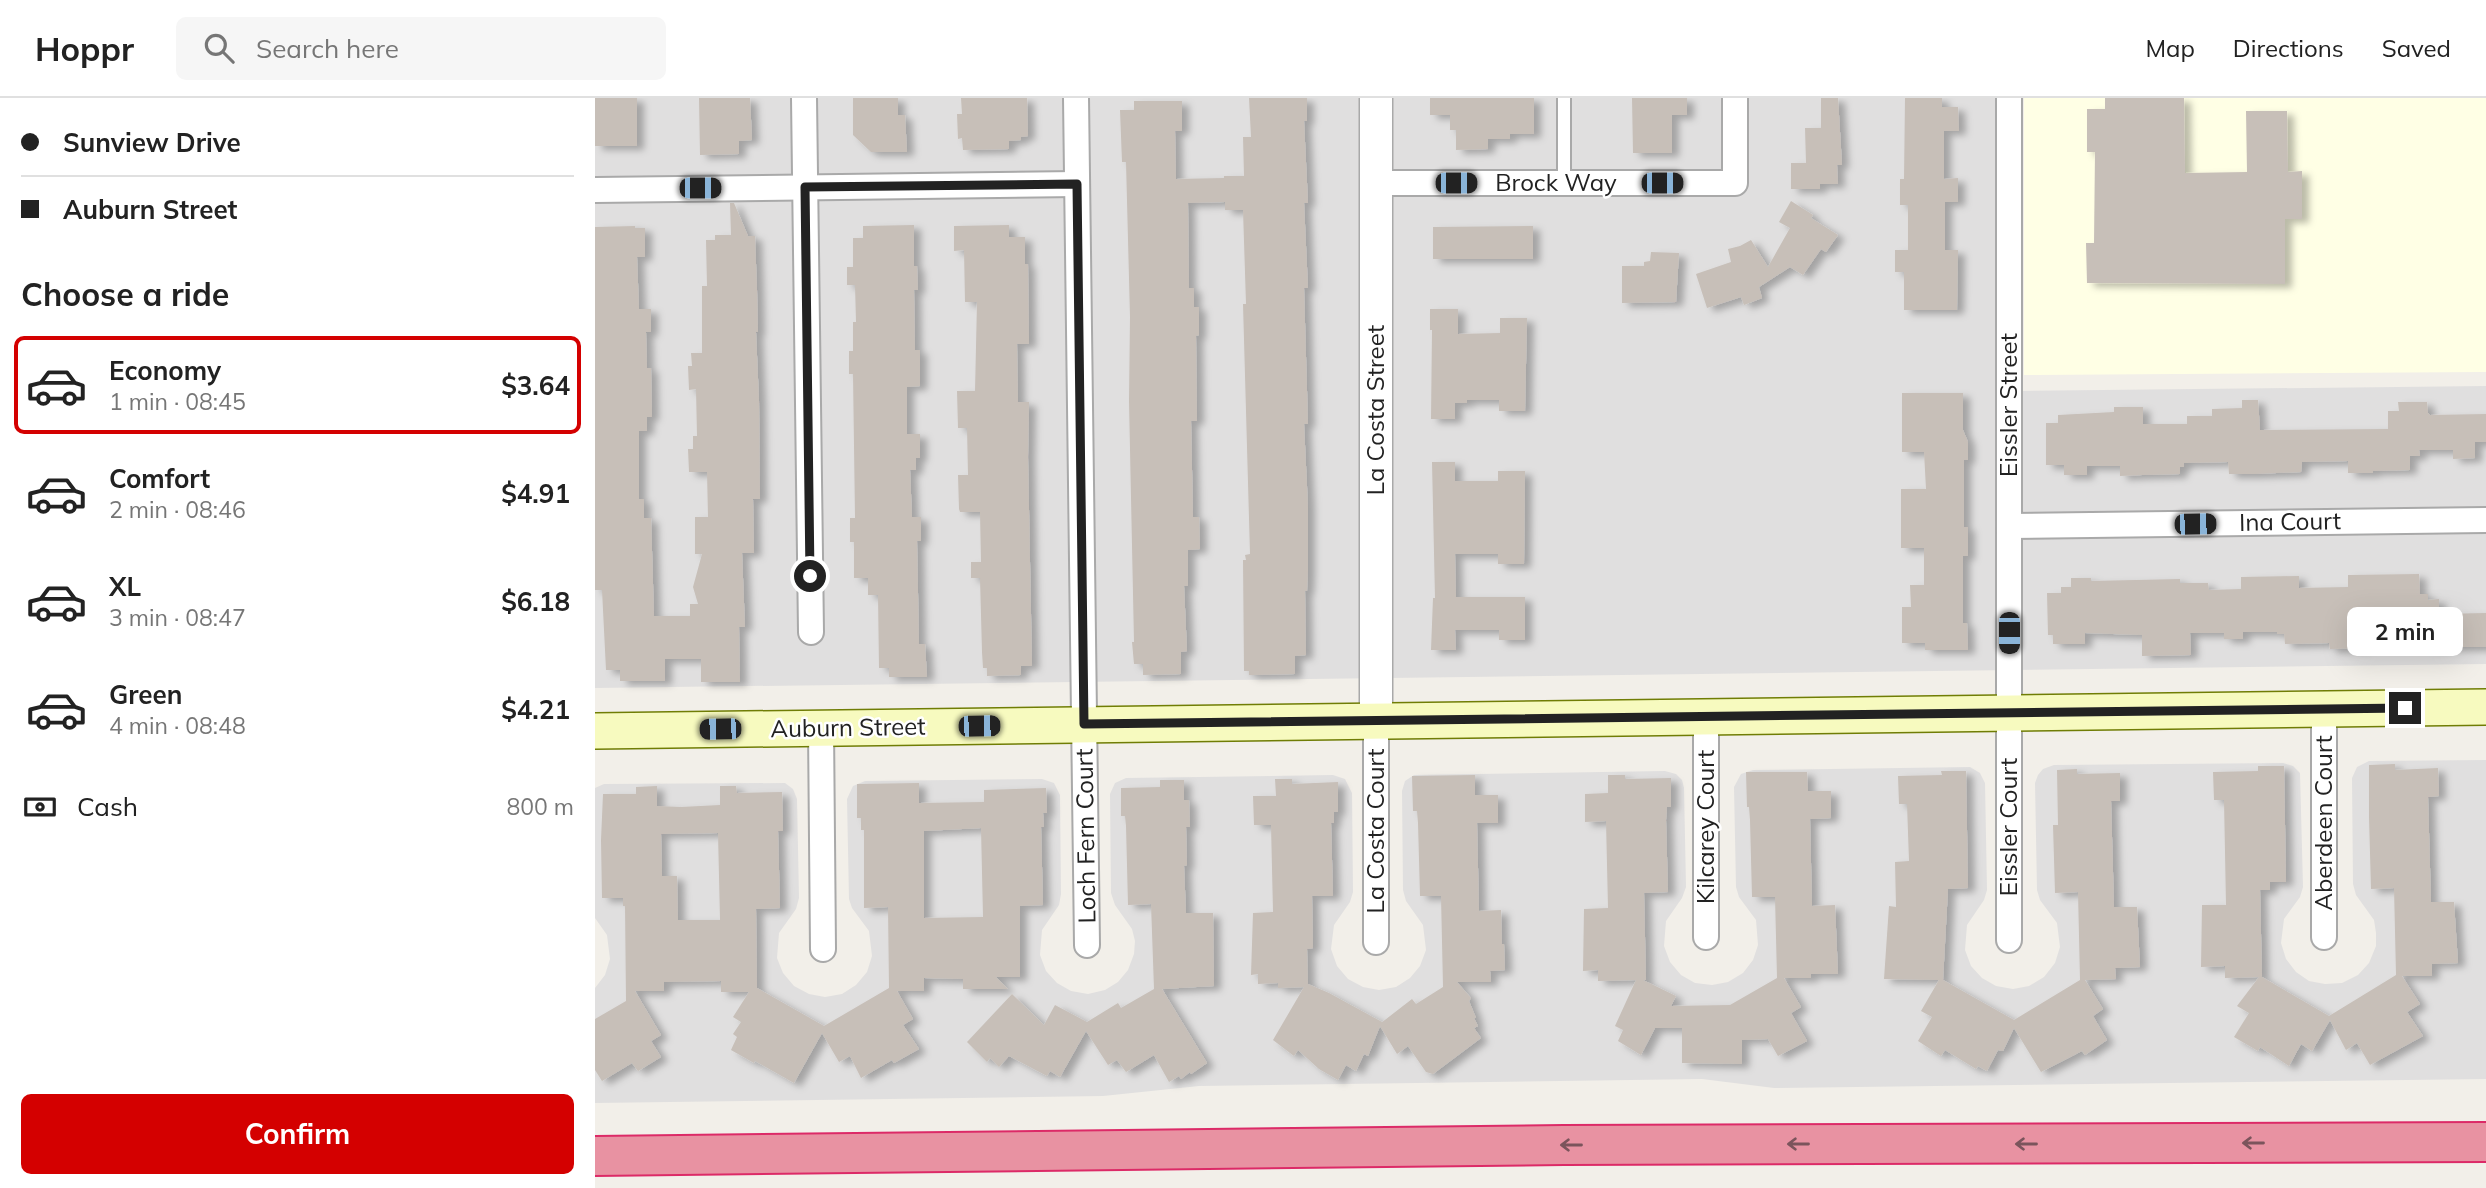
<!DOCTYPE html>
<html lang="en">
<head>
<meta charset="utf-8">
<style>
  :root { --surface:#fff; --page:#f6f6f6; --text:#222; --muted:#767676; --line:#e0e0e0; --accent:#d40000 }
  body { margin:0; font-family:Mulish,sans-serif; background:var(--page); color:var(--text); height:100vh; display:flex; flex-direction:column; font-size:26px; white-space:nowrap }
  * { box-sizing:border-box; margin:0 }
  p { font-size:23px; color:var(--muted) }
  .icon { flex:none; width:38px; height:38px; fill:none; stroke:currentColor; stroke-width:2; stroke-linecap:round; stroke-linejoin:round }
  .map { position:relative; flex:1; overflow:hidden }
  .drawer { display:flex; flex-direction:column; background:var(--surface); width:595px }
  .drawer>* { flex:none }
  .banner { display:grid; align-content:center; height:154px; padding:0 21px; background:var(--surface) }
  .end { position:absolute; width:32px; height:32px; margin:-16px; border:9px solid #222; background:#fff; box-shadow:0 0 0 4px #fff }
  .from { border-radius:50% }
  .bubble { position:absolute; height:49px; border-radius:10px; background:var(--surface); box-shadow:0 7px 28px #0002; font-size:23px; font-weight:700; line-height:49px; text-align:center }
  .car { position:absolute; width:21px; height:42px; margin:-21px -10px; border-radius:9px; box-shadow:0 0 5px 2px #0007; background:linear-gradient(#222 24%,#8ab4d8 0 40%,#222 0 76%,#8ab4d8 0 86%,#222 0) }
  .banner b { display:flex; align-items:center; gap:24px; height:66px; font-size:26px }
  .banner b+b { border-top:2px solid var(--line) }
  .banner i { width:18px; height:18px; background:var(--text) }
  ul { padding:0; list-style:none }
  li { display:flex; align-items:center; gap:21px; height:98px; margin:0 14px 10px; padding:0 7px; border:4px solid transparent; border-radius:10px }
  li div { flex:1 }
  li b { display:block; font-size:26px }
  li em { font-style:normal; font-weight:700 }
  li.active { border-color:var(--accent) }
  li>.icon { width:63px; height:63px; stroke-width:1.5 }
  h2 { padding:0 21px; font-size:32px; line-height:84px }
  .pay { display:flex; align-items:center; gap:18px; height:77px; padding:0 21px; font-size:26px }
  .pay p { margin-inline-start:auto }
  .button { display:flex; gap:14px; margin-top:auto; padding:14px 21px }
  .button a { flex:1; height:80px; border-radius:10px; background:var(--accent); color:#fff; font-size:28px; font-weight:700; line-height:80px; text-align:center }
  header { display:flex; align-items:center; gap:42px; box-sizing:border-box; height:98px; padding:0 35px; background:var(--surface); border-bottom:2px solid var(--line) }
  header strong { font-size:33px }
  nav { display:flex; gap:38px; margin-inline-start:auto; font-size:24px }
  .search { width:490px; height:63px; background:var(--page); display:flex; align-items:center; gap:18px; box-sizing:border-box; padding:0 24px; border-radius:10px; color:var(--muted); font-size:26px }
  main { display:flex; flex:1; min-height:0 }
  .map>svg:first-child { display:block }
  .residential { fill:#e0dfdf }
  .education { fill:#ffffe5 }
  .building { fill:#c7bfb8; fill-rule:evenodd; filter:url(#shadow) }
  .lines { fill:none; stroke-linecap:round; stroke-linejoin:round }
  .service-casing { stroke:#a9a9a9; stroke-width:16 }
  .minor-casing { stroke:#a9a9a9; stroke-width:28 }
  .tertiary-casing { stroke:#a9a9a9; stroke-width:35 }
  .secondary-casing { stroke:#707d05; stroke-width:38 }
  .motorway-casing { stroke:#dc2a67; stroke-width:42 }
  .service { stroke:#fff; stroke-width:12 }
  .minor { stroke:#fff; stroke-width:24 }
  .tertiary { stroke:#fff; stroke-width:32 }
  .secondary { stroke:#f7fabf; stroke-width:35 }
  .motorway { stroke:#e892a2; stroke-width:38 }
  .oneway { stroke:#7b545c }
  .route { stroke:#222; stroke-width:9 }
  .labels { text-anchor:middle; stroke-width:5; stroke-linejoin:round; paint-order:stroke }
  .street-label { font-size:24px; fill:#222; stroke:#fff }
</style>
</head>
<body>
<header>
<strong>Hoppr</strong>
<div class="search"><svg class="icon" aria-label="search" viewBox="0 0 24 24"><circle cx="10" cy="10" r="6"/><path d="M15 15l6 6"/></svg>Search here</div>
<nav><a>Map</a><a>Directions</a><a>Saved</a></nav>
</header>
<main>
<section class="drawer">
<div class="banner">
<b><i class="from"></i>Sunview Drive</b>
<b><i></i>Auburn Street</b>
</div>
<h2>Choose a ride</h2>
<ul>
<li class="active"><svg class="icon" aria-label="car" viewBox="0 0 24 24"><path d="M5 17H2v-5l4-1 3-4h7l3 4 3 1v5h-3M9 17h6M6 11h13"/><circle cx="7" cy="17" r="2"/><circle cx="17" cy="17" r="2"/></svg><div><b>Economy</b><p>1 min · 08:45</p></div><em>$3.64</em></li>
<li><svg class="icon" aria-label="car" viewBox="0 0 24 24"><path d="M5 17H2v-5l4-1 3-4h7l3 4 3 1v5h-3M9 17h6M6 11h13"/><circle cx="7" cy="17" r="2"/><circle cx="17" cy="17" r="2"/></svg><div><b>Comfort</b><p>2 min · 08:46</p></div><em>$4.91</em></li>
<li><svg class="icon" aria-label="car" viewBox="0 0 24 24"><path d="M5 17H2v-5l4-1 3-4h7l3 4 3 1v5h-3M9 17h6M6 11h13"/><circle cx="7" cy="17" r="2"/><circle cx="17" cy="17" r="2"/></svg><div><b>XL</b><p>3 min · 08:47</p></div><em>$6.18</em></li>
<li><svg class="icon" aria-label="car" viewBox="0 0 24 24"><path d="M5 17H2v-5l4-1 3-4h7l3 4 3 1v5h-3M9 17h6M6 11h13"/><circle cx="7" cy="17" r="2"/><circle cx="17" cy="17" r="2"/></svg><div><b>Green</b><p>4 min · 08:48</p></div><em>$4.21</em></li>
</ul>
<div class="pay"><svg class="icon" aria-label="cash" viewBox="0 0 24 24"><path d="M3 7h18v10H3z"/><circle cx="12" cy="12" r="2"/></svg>Cash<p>800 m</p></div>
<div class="button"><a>Confirm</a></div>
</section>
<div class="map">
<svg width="1891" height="1090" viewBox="0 0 1891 1090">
  <defs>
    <filter id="shadow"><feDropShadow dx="7" dy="4" stdDeviation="3.5" flood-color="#0004"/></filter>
  </defs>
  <rect width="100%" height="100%" fill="#f2efe9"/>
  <g class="residential">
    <polygon points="0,0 1423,0 1423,293 1891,288 1891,566 0,590"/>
    <polygon points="1891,662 1891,981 1179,990 1107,981 604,988 508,998 0,1005 0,890 10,877 15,861 12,837 0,820 0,690 9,686 190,685 198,691 202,701 204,800 201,811 184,835 182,860 188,875 199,888 214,896 230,899 247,896 261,887 272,874 277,858 274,833 257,810 254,801 252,701 258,688 270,683 447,681 459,685 465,697 466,796 464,807 447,832 445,857 451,873 462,885 476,893 493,896 510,892 523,884 533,872 539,856 540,843 537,831 520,807 516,795 515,696 520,685 531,680 738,677 750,681 757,695 758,794 755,804 739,827 736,851 742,868 753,881 768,889 784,892 801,889 815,880 825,868 831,852 828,827 811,803 808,792 807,693 810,683 819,677 1070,673 1081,676 1087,682 1089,690 1091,789 1087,800 1071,823 1069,848 1075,864 1086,877 1100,885 1117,887 1133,884 1148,875 1158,862 1163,847 1161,822 1144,799 1141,789 1139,689 1146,676 1158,672 1375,669 1385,675 1390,685 1392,792 1389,802 1372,827 1370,852 1376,868 1387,880 1401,888 1418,891 1434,888 1449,879 1460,865 1465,849 1462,825 1445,802 1442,792 1440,685 1443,677 1448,671 1459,667 1688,665 1698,668 1705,675 1708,789 1705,799 1689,821 1686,845 1691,861 1701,874 1714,883 1730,886 1747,885 1763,877 1774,865 1781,848 1781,835 1779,822 1761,797 1758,786 1757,680 1762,669 1774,663"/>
  </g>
  <polygon class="education" points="1429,0 1891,0 1891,274 1429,277"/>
  <g class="building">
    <rect x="0" y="0" width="42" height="48"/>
    <polygon points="104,0 155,0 157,42 144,43 144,56 105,57"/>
    <polygon points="258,0 303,0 303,17 310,17 312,54 276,54 258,37"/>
    <polygon points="366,0 432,0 433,38 426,39 426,42 414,43 414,51 368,52 367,40 363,41 362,16 367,16"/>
    <polygon points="654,0 712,0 712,23 709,23 713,105 709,105 713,190 709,190 713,326 709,326 713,409 713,473 712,493 710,493 711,557 700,558 700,576 654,577 654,573 649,573 648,462 651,462 650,457 655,456 648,206 651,206 648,112 630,112 630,104 593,105 594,190 599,190 599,209 604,209 604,237 601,238 602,323 596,323 598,419 604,419 605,451 593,452 593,488 589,488 592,553 586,554 586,576 548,577 548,566 539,566 537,544 539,544 534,303 535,219 531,64 527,64 525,12 539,12 539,3 587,3 587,33 580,33 581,81 629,80 629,78 649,78 648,39 656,39"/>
    <polygon points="835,0 939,0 939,36 915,36 915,41 893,41 893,51 861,52 861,32 855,32 855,17 835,17"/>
    <polygon points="1037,0 1092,0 1092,17 1077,17 1077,55 1038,55"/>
    <polygon points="1226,0 1243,0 1247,67 1242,67 1243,86 1225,86 1225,91 1196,91 1196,65 1211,65 1210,30 1226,30"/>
    <polygon points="1310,0 1347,0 1347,9 1363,9 1364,33 1349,33 1349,81 1363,80 1363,104 1350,104 1350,152 1363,152 1362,212 1309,212 1309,174 1300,174 1300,152 1313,152 1313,107 1305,107 1305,81 1309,81"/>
    <polygon points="1510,0 1589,0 1590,75 1652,74 1651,13 1692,13 1693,74 1707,73 1707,121 1690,121 1690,186 1492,185 1491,145 1499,145 1500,54 1492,54 1492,11 1510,11"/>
    <polygon points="1196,103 1218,117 1216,120 1243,137 1231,154 1226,151 1208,177 1195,169 1164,189 1167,200 1149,207 1146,199 1112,210 1101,176 1136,164 1133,151 1145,148 1156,142 1173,169 1195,130 1184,124"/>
    <polygon points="135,105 139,105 153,138 160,138 162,192 163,234 161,234 164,303 165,401 158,401 159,455 147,455 150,529 144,529 145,584 106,584 106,561 70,561 70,583 25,583 25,572 11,572 7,492 0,492 0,129 40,128 40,130 50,130 50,159 42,159 44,211 56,211 56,234 51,234 52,270 56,270 57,319 52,319 52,333 44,333 44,401 49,401 49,420 56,420 59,518 95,518 95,506 103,506 98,489 107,456 100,456 100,419 113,419 112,374 94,374 93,351 98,351 98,338 102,338 101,291 94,292 93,268 97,268 96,255 107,255 107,188 112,188 111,142 120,142 120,137 136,137"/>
    <polygon points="319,127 319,168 322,168 323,192 319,192 320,252 325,252 325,288 312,289 312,336 325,336 325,360 321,360 321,372 315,372 317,419 326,419 326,443 322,443 324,546 330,546 332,579 294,579 294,570 284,570 283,497 273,497 273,480 259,480 259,444 255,444 255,420 260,420 258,276 254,276 254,253 258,253 258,224 261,224 260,187 252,187 252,169 258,169 258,140 268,140 268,128"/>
    <polygon points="414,127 414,139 430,139 430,166 433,166 434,246 422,246 423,304 434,304 433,359 437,568 426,568 426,577 392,578 392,570 388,570 387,554 385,480 376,480 376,464 386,464 385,414 365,414 364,411 363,377 373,377 372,330 363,330 362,293 380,293 382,204 370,204 369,152 359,153 359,128"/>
    <polygon points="938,128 938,161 838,161 838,129"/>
    <polygon points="1056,154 1084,155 1081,204 1027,205 1027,168 1049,168 1049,164 1055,163"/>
    <polygon points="835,211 863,211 863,236 905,235 905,220 932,220 930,313 904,313 904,302 872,302 872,305 860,305 860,321 836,321 837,232 835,232"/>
    <polygon points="1307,295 1368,295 1368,332 1373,344 1373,362 1369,362 1369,429 1373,429 1373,458 1368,458 1368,525 1372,525 1373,552 1330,552 1330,545 1307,545 1307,509 1316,509 1315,487 1329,487 1329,450 1306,450 1306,391 1331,391 1329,354 1307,354"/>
    <polygon points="1647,302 1663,302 1665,332 1793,331 1793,313 1804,313 1803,304 1832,304 1833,315 1835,317 1891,316 1891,344 1880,344 1880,360 1858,361 1858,352 1824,352 1825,358 1815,358 1815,372 1778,373 1778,375 1753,375 1753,363 1707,364 1706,374 1659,376 1634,376 1633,364 1589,365 1589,369 1585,369 1585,376 1547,377 1525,378 1525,368 1492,368 1492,377 1469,377 1469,367 1451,367 1451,325 1463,325 1463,317 1519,314 1519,309 1548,309 1548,326 1592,326 1592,318 1617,318 1617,311 1647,310"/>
    <polygon points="837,364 860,364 860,383 903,383 903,373 930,373 929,466 903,466 903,456 860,456 861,499 930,499 930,542 904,542 904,532 860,532 861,552 836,552 838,500 840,500"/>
    <polygon points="1824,476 1825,496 1833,496 1833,502 1844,501 1844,516 1891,515 1891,549 1830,549 1830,545 1817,545 1816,541 1769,541 1769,550 1735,551 1734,545 1690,546 1689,536 1682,536 1682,534 1648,534 1648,541 1629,541 1629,535 1595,535 1596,557 1547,558 1547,537 1490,535 1490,546 1458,546 1458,537 1453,537 1452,495 1466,495 1466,489 1476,489 1476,480 1496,480 1496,483 1585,481 1585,485 1613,485 1614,492 1646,491 1646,479 1704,478 1704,490 1753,489 1753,477"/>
    <polygon points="1800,666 1800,672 1843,670 1844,698 1833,699 1836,804 1859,804 1863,865 1837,866 1837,878 1807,878 1825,906 1812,914 1828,938 1775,967 1762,945 1751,952 1735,922 1717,953 1706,946 1694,968 1665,949 1663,953 1639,939 1654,915 1642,908 1664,879 1630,880 1630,868 1606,869 1607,807 1631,807 1629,702 1619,702 1618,674 1663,673 1663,668 1689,668 1691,784 1675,784 1675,792 1665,792 1667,879 1734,918 1801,877 1799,790 1776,791 1774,719 1774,667"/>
    <polygon points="1482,671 1482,676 1525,675 1525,703 1516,703 1519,809 1542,809 1545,869 1520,870 1521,881 1490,882 1508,911 1498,918 1512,942 1490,957 1487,953 1446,974 1419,930 1408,953 1403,952 1392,973 1383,968 1381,971 1350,952 1346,958 1323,943 1337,919 1326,913 1344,882 1289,881 1294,808 1301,809 1300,764 1314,763 1312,706 1304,706 1303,678 1347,677 1346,673 1371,673 1373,790 1353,791 1348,882 1419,922 1485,882 1483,794 1460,795 1458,727 1463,727 1462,672"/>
    <polygon points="1151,674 1212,674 1213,693 1236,693 1236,720 1215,721 1217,808 1240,807 1243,876 1216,876 1216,880 1189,880 1206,909 1196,915 1212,943 1183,958 1173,941 1147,942 1147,966 1087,965 1087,930 1060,930 1046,957 1023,943 1028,932 1020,928 1041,882 1003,883 1003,872 988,873 989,811 1013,810 1011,723 990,724 990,696 1013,695 1013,677 1030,677 1030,681 1076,680 1076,709 1072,709 1071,722 1073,794 1049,795 1051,882 1048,882 1081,898 1076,908 1135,907 1182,880 1180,799 1157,799 1155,722 1154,709 1152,709"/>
    <polygon points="880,677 880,697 903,697 903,725 882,725 884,813 906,812 907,846 909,846 910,872 895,873 896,884 862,884 876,900 874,903 881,920 879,920 883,928 879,930 886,940 838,976 831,974 813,948 802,956 785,928 773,958 769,956 761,973 751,967 743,982 724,971 703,952 699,958 678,942 709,889 683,890 683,885 663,886 663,876 656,877 658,815 678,814 676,727 659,727 658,698 681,698 680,681 697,681 697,686 743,684 743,714 739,714 739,725 736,725 738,798 717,798 718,850 712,851 713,886 734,895 787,924 786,925 817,901 821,906 848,889 846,798 825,798 823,725 822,713 818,713 817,678"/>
    <polygon points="565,682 589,682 589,702 594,702 595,729 591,729 592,767 589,768 591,815 618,815 619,888 567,891 612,965 596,976 595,974 586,981 584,978 574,984 559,957 531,974 522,962 513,967 491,933 465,979 455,973 452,978 414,958 404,969 395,960 392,964 372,944 417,896 449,927 460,907 492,924 523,905 526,910 559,891 556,806 533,807 531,728 530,718 526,718 526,690 565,689"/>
    <path d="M324 685V705L389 704V692L451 690 452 715H448L449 729H446L448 807 425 808V879H401L413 891H368V881L329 880V893H302L318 921 308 927 324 951 299 965 297 962 266 980 255 958 244 964 227 935 199 985 160 963 159 965 136 952 142 939 138 936 146 924 138 919 154 894H126V883L69 884V893H40L66 937 56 943 66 959 43 973 37 965 7 983 0 972V921L31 903 30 808H28V800H7L6 742 8 696H41V689L62 688V708L86 709 125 707V688H141L142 695 187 694 188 733H183L185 810 161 811 162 890 229 928 294 890 293 809 269 810V732H266V720H262V686ZM386 730 388 819 329 820V733ZM123 735 125 822H83L82 778H67L66 736Z"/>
  </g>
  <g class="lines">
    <defs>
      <polyline id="service" points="969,0 969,85"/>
      <g id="minor">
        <polyline points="209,0 216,534"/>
        <polyline points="481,0 492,847"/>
        <polyline points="1414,0 1414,842"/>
        <polyline points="781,85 1140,85 1140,0"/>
        <polyline points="0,92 482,86"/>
        <polyline points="1414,428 1891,422"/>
        <polyline points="1729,611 1729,839"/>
        <polyline points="1111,619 1111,839"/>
        <polyline points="781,623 781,844"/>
        <polyline points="226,630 228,851"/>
      </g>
      <polyline id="tertiary" points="781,0 781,623"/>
      <polyline id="secondary" points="0,633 1891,609"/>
      <polyline id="motorway" points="0,1058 969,1047 1891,1044"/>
    </defs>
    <use href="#service" class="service-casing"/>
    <use href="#minor" class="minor-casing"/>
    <use href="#tertiary" class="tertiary-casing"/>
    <use href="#secondary" class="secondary-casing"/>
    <use href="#motorway" class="motorway-casing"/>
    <use href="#service" class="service"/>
    <use href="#minor" class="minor"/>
    <use href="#tertiary" class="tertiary"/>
    <use href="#secondary" class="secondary"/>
    <use href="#motorway" class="motorway"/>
  </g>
  <defs><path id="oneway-shaft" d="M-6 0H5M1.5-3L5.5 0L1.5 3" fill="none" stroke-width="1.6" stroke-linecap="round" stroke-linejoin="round" transform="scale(1.75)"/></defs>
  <g class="oneway">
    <use href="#oneway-shaft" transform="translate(1658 1045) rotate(180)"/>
    <use href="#oneway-shaft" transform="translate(1203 1046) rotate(180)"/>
    <use href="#oneway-shaft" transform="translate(1431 1046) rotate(180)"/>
    <use href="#oneway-shaft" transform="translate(976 1047) rotate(180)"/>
  </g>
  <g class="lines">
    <polyline class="route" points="215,478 210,89 482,86 489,626 1810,610"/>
  </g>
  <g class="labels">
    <g class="street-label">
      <text x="961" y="93">Brock Way</text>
      <text transform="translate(1414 307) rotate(-90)" y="8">Eissler Street</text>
      <text transform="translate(781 312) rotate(-90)" y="8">La Costa Street</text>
      <text transform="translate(1695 424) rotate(-1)" y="8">Ina Court</text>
      <text transform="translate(253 630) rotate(-1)" y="8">Auburn Street</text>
      <text transform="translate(1729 725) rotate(-90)" y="8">Aberdeen Court</text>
      <text transform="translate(1111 729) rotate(-90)" y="8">Kilcarey Court</text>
      <text transform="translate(1414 729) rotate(-90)" y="8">Eissler Court</text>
      <text transform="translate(781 733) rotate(-90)" y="8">La Costa Court</text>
      <text transform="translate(491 738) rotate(-91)" y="8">Loch Fern Court</text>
    </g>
  </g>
</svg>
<i class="end from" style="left:215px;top:478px"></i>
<i class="end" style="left:1810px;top:610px"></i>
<div class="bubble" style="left:1752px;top:509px;width:116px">2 min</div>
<i class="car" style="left:861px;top:85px;rotate:90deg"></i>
<i class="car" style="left:1067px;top:85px;rotate:90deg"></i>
<i class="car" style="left:105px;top:90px;rotate:90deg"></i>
<i class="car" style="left:1600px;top:426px;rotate:89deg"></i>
<i class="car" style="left:1414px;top:535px;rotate:180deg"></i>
<i class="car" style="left:384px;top:628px;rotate:89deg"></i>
<i class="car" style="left:125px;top:631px;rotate:269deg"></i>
</div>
</main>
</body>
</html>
